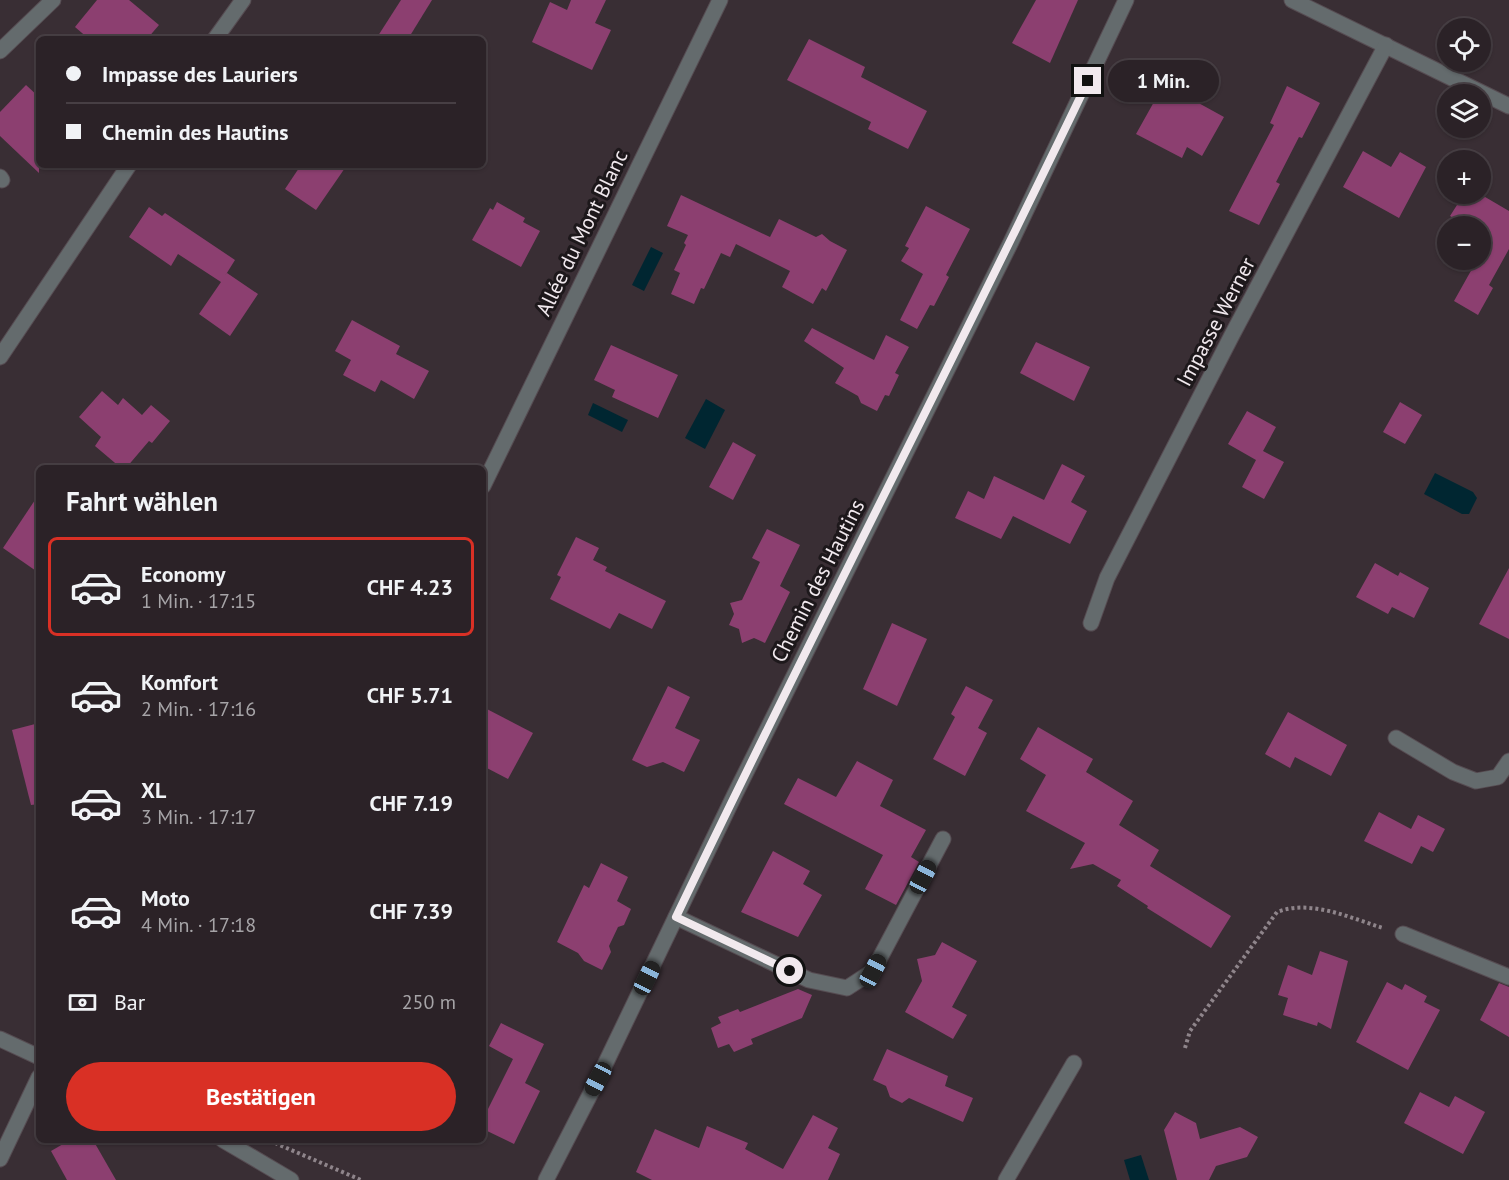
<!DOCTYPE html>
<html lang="de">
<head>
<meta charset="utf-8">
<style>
  :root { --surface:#2b2227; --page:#372f33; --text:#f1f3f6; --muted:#a6a4a7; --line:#473f44; --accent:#d93025 }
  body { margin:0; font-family:"PT Sans",sans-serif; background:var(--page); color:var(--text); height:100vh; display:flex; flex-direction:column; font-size:22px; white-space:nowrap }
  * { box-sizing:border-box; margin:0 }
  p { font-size:20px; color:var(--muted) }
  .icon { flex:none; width:33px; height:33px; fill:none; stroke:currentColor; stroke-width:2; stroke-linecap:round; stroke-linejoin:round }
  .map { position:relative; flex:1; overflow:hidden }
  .sheet { position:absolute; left:36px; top:465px; width:450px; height:678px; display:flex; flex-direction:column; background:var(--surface); border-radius:9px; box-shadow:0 2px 4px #0004,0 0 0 2px var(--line) }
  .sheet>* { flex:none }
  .guide { position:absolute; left:36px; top:36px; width:450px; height:132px; border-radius:9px; box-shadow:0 2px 4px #0004,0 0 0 2px var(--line); display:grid; align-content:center; height:132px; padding:0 30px; background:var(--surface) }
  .tools { position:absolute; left:1437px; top:18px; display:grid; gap:12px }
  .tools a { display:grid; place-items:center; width:54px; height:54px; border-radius:50%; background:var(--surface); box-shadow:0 2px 4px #0004,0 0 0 2px var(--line); font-size:30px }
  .end { position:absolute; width:27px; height:27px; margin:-14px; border:8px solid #f1e9ee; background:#111; box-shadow:0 0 0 3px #111 }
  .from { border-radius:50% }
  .bubble { position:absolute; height:42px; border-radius:21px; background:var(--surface); box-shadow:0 2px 4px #0004,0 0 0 2px var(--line); font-size:20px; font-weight:800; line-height:42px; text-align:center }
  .car { position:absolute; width:18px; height:36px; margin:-18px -9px; border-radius:8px; box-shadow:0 0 4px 2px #0007; background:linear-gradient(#222 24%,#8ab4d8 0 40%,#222 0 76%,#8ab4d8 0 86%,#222 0) }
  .guide b { display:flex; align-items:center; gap:21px; height:57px; font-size:22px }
  .guide b+b { border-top:2px solid var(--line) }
  .guide i { width:15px; height:15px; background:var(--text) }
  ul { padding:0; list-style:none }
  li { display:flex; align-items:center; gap:18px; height:99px; margin:0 12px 9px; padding:0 18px; border:3px solid transparent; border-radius:9px }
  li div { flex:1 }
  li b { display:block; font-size:22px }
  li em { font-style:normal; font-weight:800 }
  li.current { border-color:var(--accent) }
  li>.icon { width:54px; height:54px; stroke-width:1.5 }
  h2 { padding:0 30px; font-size:27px; line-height:72px }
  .pay { display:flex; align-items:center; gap:15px; height:66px; padding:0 30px; font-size:22px }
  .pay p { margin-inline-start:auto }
  .primary-button { display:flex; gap:12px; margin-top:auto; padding:12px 30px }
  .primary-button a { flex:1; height:69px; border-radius:36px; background:var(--accent); color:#fff; font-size:24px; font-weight:800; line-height:69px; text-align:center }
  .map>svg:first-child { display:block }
  .water { fill:#002631 }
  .building { fill:#8c3f70 }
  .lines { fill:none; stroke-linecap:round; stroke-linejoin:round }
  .minor-casing { stroke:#564c52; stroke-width:17 }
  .path { stroke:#8f858b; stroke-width:4; stroke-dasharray:3 3; stroke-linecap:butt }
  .minor { stroke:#646b6d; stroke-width:15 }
  .route { stroke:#f1e9ee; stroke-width:8 }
  .labels { text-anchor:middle; stroke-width:6; stroke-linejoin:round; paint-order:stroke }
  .street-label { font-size:21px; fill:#f1e9ee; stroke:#1d181b }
</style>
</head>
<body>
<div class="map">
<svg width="1509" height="1180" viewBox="0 0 1509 1180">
  <rect width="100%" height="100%" fill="#392e34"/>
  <g class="water">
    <polygon points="651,247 663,253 644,291 632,285"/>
    <polygon points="706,399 725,410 705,449 685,438"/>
    <polygon points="593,403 628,420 622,432 588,415"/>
    <polygon points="1435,473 1473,492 1477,498 1469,514 1462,514 1424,494"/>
    <polygon points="1141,1155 1149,1180 1130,1180 1124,1160"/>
  </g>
  <g class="building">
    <polygon points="97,0 129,0 159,25 147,39 89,39 75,27"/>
    <polygon points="401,0 432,0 408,39 376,39"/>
    <polygon points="571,0 606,0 595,23 611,30 592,70 532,42 550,2 567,10"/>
    <polygon points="1036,0 1078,0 1050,63 1012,43"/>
    <polygon points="809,39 865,67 861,77 927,111 908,149 868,129 871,122 787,80"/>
    <polygon points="1164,84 1224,117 1202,156 1187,147 1182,158 1136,134"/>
    <polygon points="26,85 39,97 39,173 0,136 0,112"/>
    <polygon points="1287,86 1320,103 1302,138 1299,137 1276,182 1280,184 1259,225 1229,211 1274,125 1270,123"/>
    <polygon points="1363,151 1391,167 1400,152 1426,167 1399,218 1343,187"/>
    <polygon points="301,165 347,165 316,210 285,189"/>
    <polygon points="1464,194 1480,194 1509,211 1509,249 1489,285 1493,288 1478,315 1454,301 1477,260 1480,260 1480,226 1467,226 1450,216"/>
    <polygon points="681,195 770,237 779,219 816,237 822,234 830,241 847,250 826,291 822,288 813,304 782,287 790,271 736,244 730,257 721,253 704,289 701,288 694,304 671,294 680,273 674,270 686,245 684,243 688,235 667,226"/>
    <polygon points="497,202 525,218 523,222 540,231 521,267 472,240 490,208 493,210"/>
    <polygon points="926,206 970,229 946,275 949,277 934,306 930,305 917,329 900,320 923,274 901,261 909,248 905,246"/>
    <polygon points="149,207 162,216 165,213 235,260 225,276 227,273 258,294 230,336 199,314 221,282 178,254 171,266 129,237"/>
    <polygon points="352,320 400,346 396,354 429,371 414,399 381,380 375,392 343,375 351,360 335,351"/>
    <polygon points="812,328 874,360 886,335 909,347 895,373 899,375 889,396 885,395 877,411 861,403 858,396 835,383 844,368 804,341"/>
    <polygon points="1036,342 1090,367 1074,401 1020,373"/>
    <polygon points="611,345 678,375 658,418 612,397 615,390 594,380"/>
    <polygon points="102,391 118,405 123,398 142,415 151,405 170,421 152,443 149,441 126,468 121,468 95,446 101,437 79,417"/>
    <polygon points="1400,402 1422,415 1405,444 1383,432"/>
    <polygon points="1247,411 1276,427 1263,451 1284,462 1264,499 1242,487 1256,460 1228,444"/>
    <polygon points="733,442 756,455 733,500 709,487"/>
    <polygon points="1062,464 1085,476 1071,502 1087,511 1070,544 1013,516 1001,539 955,518 968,491 984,499 994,476 1044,500"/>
    <polygon points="39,494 39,573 3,548"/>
    <polygon points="767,529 800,545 780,586 790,592 765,643 754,638 742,643 739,629 729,625 734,614 730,603 742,600 760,562 752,558"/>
    <polygon points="576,537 599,548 593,560 607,567 605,571 666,601 652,629 619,613 610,629 550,599 561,577 557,575"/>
    <polygon points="1375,563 1398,576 1400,572 1429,588 1414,618 1392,607 1388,614 1356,597"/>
    <polygon points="1509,568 1509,639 1479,624"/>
    <polygon points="892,623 927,639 897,706 863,689"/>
    <polygon points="668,686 690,697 675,728 700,740 684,772 663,762 647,767 632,760"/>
    <polygon points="966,686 993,700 978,728 987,733 965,776 933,759 955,717 951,714"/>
    <polygon points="483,707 533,733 508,779 483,766"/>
    <polygon points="1288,712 1347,745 1331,776 1295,757 1290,768 1265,754"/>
    <polygon points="39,723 39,804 31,805 12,730"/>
    <polygon points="1038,727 1093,759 1086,772 1133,801 1119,825 1159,850 1150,866 1231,916 1211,948 1147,908 1148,906 1117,886 1121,880 1093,864 1070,869 1085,843 1026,811 1046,775 1020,759"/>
    <polygon points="857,761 893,780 880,806 926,830 911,857 919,862 896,905 865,889 883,855 784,804 798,778 836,797"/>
    <polygon points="1379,812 1411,829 1418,815 1445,829 1433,852 1421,846 1412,864 1364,841"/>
    <polygon points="773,851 810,871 803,884 822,895 798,937 741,912"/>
    <polygon points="601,863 628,877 617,901 631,909 624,925 618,927 609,946 611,952 602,970 584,961 578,953 557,942 584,885 589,888"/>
    <polygon points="942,942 977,961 952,1007 967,1015 953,1039 905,1012 922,981 917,959 935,955"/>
    <polygon points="1320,951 1348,961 1331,1029 1318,1022 1317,1026 1283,1015 1288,998 1278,995 1288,965 1312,975"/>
    <polygon points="1387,982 1402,990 1405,984 1427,996 1424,1002 1440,1010 1408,1070 1356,1042"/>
    <polygon points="1499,983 1509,987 1509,1037 1480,1020"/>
    <polygon points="798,989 812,995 802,1018 751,1039 753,1044 734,1052 729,1044 718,1048 711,1028 721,1023 718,1017 738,1009 740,1012"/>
    <polygon points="501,1023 544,1044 525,1083 540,1091 514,1144 483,1129 483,1119 513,1059 489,1046"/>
    <polygon points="887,1049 948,1076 945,1086 973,1098 963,1122 909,1098 902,1103 890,1097 886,1086 873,1080"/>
    <polygon points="1420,1092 1449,1107 1455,1096 1485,1112 1463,1154 1404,1123"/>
    <polygon points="1175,1112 1196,1123 1200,1139 1240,1127 1258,1137 1247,1157 1216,1166 1209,1180 1177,1180 1164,1130"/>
    <polygon points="813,1115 838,1128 828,1148 840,1154 828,1180 652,1180 636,1172 655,1129 699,1148 707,1126 748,1143 745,1149 783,1169"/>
    <polygon points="70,1140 93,1140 116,1180 67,1180 51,1151"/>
  </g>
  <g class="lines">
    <defs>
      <g id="minor">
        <polyline points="1292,0 1509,106"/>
        <polyline points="215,39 243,0"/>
        <polyline points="0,51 53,0"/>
        <polyline points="0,177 2,180"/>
        <polyline points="0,357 129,165"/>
        <polyline points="483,486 720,0"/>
        <polyline points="1091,623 1107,578 1232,335 1386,45"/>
        <polyline points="1396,738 1453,772 1476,781 1498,777 1509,761"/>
        <polyline points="676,917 809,980 847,988 873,971 943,839"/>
        <polyline points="1403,934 1509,977"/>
        <polyline points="0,1039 39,1057"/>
        <polyline points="223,1140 291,1180"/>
        <polyline points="0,1159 39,1077"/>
        <polyline points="546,1180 598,1079 735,794 1011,242 1126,0"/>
        <polyline points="1006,1180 1074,1063"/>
      </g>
    </defs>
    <use href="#minor" class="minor-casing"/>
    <g class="path">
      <path d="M1185 1048 1190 1031 1277 912C1311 899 1350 918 1383 928"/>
      <polyline points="275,1143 361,1180"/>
    </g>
    <use href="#minor" class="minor"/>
  </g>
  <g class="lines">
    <path class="route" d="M790 971 676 917C810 637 954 361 1088 81"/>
  </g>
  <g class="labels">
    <g class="street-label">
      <text transform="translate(582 233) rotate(-64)" y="7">Allée du Mont Blanc</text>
      <text transform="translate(1216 322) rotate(-62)" y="7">Impasse Werner</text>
      <text transform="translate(818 581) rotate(-63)" y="7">Chemin des Hautins</text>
    </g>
  </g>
</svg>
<div class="tools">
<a><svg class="icon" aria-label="locate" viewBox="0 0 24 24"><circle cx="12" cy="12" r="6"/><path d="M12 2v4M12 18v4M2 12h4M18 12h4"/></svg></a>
<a><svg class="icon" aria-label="layers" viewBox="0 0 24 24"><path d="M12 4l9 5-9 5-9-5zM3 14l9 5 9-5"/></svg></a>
<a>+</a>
<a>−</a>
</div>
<i class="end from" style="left:790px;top:971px"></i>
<i class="end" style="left:1088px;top:81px"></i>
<div class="bubble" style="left:1108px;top:60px;width:111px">1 Min.</div>
<i class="car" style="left:923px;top:877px;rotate:28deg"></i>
<i class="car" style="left:873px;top:971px;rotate:28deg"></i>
<i class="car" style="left:647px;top:978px;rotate:26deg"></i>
<i class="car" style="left:598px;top:1079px;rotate:208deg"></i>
<div class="guide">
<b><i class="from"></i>Impasse des Lauriers</b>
<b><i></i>Chemin des Hautins</b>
</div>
<section class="sheet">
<h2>Fahrt wählen</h2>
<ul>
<li class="current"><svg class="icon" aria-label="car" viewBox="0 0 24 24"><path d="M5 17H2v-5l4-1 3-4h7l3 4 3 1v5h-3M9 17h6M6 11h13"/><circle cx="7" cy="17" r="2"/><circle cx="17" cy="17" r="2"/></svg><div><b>Economy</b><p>1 Min. · 17:15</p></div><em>CHF 4.23</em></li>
<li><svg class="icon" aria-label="car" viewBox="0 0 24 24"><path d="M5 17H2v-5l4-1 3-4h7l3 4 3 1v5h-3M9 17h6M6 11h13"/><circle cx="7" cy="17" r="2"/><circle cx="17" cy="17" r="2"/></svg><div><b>Komfort</b><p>2 Min. · 17:16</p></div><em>CHF 5.71</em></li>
<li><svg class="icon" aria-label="car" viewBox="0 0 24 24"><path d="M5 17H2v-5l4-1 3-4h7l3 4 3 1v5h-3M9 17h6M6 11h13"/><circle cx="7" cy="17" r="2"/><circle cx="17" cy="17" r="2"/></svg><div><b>XL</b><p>3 Min. · 17:17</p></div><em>CHF 7.19</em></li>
<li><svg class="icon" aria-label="car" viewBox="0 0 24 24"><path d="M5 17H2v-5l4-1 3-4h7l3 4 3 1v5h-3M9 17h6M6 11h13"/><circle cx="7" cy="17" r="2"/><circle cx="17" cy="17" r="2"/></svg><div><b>Moto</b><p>4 Min. · 17:18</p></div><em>CHF 7.39</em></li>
</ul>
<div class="pay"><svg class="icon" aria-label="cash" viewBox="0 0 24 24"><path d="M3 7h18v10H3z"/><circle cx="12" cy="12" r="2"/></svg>Bar<p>250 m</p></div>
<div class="primary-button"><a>Bestätigen</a></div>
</section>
</div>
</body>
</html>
